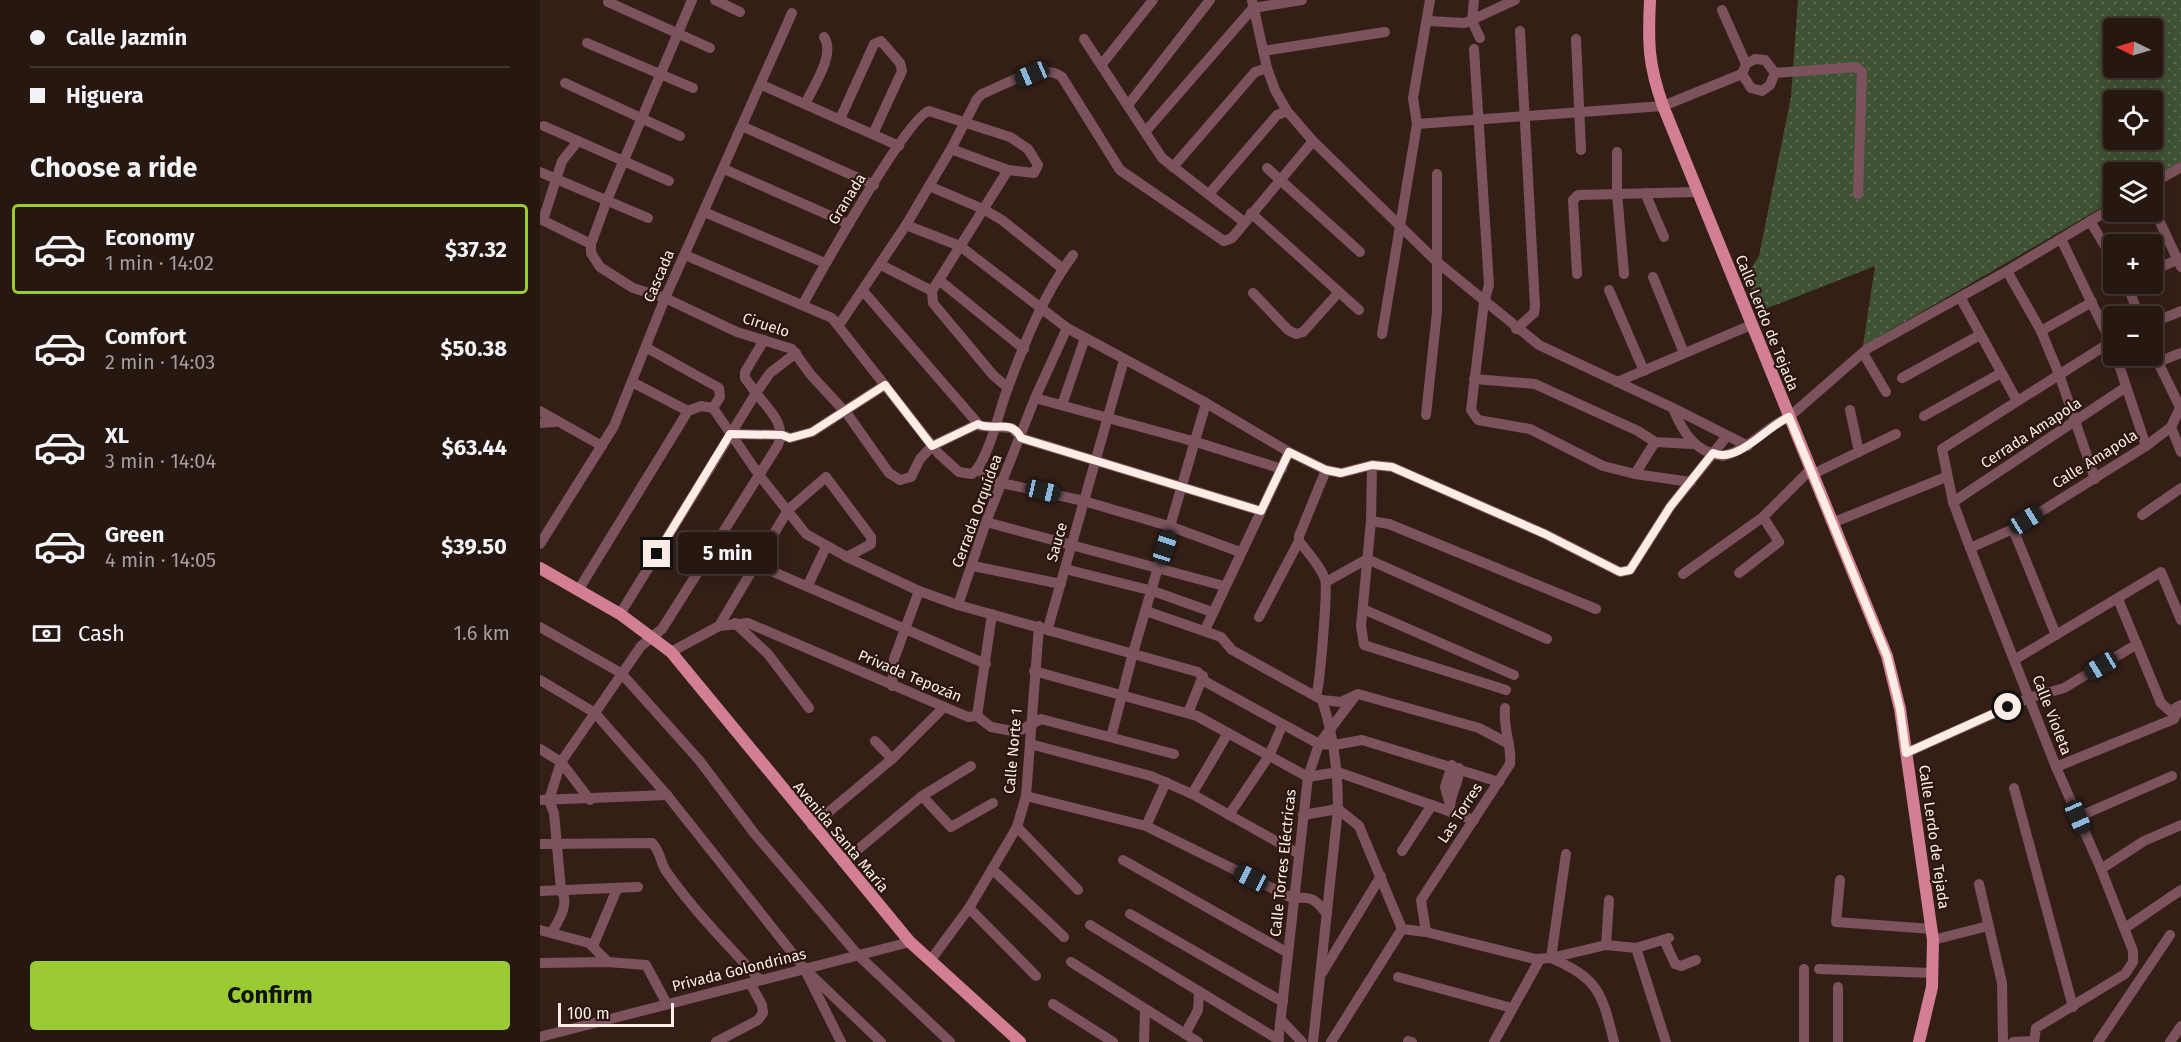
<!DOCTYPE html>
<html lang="en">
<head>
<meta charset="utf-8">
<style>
  :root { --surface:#271711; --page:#2f201a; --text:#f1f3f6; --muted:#a49f9f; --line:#433631; --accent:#9bcb33 }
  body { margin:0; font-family:"Fira Sans",sans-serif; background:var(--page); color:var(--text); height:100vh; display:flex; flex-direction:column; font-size:22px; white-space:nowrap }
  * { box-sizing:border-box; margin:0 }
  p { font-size:20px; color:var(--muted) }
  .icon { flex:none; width:33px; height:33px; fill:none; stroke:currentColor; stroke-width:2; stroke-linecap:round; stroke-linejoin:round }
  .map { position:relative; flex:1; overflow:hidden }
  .panel { display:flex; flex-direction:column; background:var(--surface); width:540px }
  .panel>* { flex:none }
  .banner { display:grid; align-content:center; height:132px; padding:0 30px; background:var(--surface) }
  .needle { width:39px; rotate:275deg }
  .controls { position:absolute; left:1563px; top:18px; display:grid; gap:12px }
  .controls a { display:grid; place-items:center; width:60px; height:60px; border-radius:6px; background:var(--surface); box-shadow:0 3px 15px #0003,0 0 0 2px var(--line); font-size:30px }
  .scale { position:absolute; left:18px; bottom:15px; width:116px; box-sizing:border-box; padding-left:6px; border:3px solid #fbece6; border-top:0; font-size:16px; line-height:21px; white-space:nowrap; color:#fbece6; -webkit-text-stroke:4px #2a160e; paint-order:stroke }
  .end { position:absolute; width:27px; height:27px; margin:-14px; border:8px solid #fbece6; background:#111; box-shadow:0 0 0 3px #111 }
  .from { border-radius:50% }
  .bubble { position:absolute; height:42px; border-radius:6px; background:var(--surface); box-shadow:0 3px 15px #0003,0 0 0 2px var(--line); font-size:20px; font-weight:700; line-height:42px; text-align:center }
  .car { position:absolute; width:18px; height:36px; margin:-18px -9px; border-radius:8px; box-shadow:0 0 4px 2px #0007; background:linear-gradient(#222 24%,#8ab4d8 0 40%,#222 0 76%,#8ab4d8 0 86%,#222 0) }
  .banner b { display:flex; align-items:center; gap:21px; height:57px; font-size:22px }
  .banner b+b { border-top:2px solid var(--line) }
  .banner i { width:15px; height:15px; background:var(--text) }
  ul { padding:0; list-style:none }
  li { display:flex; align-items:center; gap:18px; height:90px; margin:0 12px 9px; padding:0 18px; border:3px solid transparent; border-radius:6px }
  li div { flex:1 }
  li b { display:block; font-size:22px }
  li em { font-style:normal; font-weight:700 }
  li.current { border-color:var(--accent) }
  li>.icon { width:54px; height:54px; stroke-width:1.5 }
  h2 { padding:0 30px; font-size:27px; line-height:72px }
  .pay { display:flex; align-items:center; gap:15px; height:66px; padding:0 30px; font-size:22px }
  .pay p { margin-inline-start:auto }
  .primary-button { display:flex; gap:12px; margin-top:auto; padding:12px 30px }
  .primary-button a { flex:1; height:69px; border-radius:6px; background:var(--accent); color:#111; font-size:24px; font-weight:700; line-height:69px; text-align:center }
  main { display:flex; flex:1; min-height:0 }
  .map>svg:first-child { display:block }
  .grass { fill:url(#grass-dots); fill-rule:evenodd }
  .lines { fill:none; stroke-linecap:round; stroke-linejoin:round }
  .minor { stroke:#7c535c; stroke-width:10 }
  .major { stroke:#d27f93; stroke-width:12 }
  .route { stroke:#fbece6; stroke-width:8 }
  .labels { text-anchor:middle; stroke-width:4.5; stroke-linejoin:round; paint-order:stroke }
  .street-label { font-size:15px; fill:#fbece6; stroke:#2a160e }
</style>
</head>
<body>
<main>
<section class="panel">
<div class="banner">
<b><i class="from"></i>Calle Jazmín</b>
<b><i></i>Higuera</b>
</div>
<h2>Choose a ride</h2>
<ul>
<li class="current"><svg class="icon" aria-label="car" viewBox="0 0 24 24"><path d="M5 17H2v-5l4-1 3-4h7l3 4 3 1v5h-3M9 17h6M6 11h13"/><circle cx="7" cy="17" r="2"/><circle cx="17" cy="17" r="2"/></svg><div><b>Economy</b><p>1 min · 14:02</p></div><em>$37.32</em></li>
<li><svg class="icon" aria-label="car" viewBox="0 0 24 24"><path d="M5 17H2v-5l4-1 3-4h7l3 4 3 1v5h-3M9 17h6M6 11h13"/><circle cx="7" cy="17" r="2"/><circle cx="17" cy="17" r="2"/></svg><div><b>Comfort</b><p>2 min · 14:03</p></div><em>$50.38</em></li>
<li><svg class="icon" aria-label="car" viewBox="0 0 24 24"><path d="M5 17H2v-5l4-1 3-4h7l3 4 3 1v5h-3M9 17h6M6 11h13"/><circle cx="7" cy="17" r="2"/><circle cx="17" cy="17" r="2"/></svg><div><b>XL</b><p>3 min · 14:04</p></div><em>$63.44</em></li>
<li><svg class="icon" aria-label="car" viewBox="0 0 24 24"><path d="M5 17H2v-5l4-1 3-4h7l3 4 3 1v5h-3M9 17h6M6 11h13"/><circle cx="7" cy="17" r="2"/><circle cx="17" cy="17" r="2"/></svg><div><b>Green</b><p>4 min · 14:05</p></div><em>$39.50</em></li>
</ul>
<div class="pay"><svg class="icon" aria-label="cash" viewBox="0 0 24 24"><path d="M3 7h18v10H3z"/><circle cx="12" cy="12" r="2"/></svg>Cash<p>1.6 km</p></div>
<div class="primary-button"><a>Confirm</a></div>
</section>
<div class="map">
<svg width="1641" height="1042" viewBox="0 0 1641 1042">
  <defs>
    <pattern id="grass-dots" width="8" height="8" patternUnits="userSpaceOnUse" patternTransform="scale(1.5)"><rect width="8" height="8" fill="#3f5233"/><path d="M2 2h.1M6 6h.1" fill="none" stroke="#5c6b51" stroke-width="1.8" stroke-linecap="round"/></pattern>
  </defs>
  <rect width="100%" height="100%" fill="#341f17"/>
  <path class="grass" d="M1258 0H1641V162L1613 178 1612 172H1574L1573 201 1323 346 1335 266 1220 311 1206 276 1219 256 1251 97ZM1574 28H1612V68H1574ZM1574 100H1612V140H1574Z"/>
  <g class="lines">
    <g class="minor">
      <polyline points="152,0 67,200 51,244 51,253 60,267 93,288 125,298 197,332 252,349 271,375 308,415 349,473 360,480 371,477 380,459 392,446 438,424"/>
      <polyline points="175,0 200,12"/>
      <polyline points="712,0 727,68 735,90 747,111 773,141 897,262 999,345 1133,408 1208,446"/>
      <polyline points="934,0 932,21 940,38"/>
      <polyline points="68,2 170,48"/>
      <polyline points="1182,10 1206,64"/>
      <polyline points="888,21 925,23 975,0"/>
      <polyline points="544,39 622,158 704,222"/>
      <polyline points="1036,39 1041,150"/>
      <polyline points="47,43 153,88"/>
      <polyline points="934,49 949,285 944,302 931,410 938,420 990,429 1063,466 1095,474 1151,482"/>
      <polyline points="723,51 845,32"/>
      <polyline points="562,64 613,0"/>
      <polyline points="1235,73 1225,60 1215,59 1206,64 1202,74 1211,88 1222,91 1230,85 1235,73 1316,67 1322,72 1318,194"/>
      <polyline points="25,83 140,136"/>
      <polyline points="222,85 359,146"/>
      <path d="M265 104C273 87 296 54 284 37"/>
      <polyline points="588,105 670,0"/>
      <polyline points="300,119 334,44 341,41 360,63 362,71 333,134"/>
      <polyline points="877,124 1123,106 1202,74"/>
      <polyline points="4,126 129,181"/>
      <polyline points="204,127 334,185"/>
      <polyline points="605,132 713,8 762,0"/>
      <polyline points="411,149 468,170"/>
      <polyline points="1077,152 1077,193 1084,274"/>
      <polyline points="633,167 715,72 727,68"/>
      <polyline points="727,168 820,252"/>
      <polyline points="184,169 309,224"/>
      <polyline points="0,172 108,218"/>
      <polyline points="1612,184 1641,167"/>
      <polyline points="389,186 443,209 462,220 523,269"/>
      <polyline points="1105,193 1124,237"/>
      <polyline points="669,194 737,115 747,111"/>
      <polyline points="1612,205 1641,267"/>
      <polyline points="164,212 285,263"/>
      <polyline points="711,213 819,310"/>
      <polyline points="0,219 51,244"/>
      <polyline points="3,220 22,161 38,141"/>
      <polyline points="1550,221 1574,261"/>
      <polyline points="366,225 420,246 527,328 666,403 749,452 786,470 801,473 832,465 852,467 1005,534 1080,572 1090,570 1130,507 1187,436"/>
      <polyline points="1521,239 1573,347"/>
      <path d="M145 255 292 318 398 453 419 472 432 474C448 462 459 411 467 390 484 344 503 295 533 255"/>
      <polyline points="341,265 392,291 393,303 453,375 468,388"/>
      <polyline points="1467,271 1501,331 1519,374 1555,479"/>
      <polyline points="1612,271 1641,258"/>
      <polyline points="1037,274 1033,200 1038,195 1157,192"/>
      <polyline points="1113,277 1144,353"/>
      <polyline points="399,280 484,349"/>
      <polyline points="1587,284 1599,316"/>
      <polyline points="1069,290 1104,371"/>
      <polyline points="323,291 440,426 472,428 481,438 721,511"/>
      <polyline points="713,293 748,330 756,334 763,332 799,292"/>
      <polyline points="1420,297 1476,399"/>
      <path d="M263 304C279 275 367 117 389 111L470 137 488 149 498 165 494 173 468 170 392 291"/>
      <polyline points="1612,323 1641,311"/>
      <path d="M299 325 366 225 411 149 437 99 442 94C463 86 501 61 522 77L580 170 684 241 692 238 773 141"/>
      <polyline points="976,329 994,313 995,306 980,31"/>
      <polyline points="1501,331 1552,302"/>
      <polyline points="842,334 877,124 873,98 890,0"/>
      <polyline points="107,348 179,388 180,397 173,408"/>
      <polyline points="1612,350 1641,409"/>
      <polyline points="1323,353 1346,392"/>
      <polyline points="1576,356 1606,446"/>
      <polyline points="1618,362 1641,353"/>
      <polyline points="1362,378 1440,335"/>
      <polyline points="934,379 995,384 1098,431 1115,442 1153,444"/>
      <polyline points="92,382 148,411 161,406 173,408 219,475 266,534 307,557 379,591 418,605 658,672 666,682 779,744 794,745 822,740 959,782"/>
      <polyline points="1077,382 1211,325"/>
      <polyline points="495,398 656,442 742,469"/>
      <polyline points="522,405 545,338"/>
      <path d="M1133 408C1142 431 1155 453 1183 456 1213 448 1222 429 1249 417L1327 349 1467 271 1574 207"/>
      <polyline points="1310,410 1319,452"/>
      <polyline points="0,411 62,446"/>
      <polyline points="886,415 897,312 897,174"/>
      <polyline points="1384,416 1461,373"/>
      <polyline points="0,423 15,422"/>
      <polyline points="1631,427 1641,452"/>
      <polyline points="190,434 242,435 250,438 272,432 345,385"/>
      <polyline points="832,465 831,521 821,626 824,645 966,690"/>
      <polyline points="439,469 448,480 544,501 632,527 700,552"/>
      <polyline points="1095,474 1115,442"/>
      <polyline points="1273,474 1356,434"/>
      <polyline points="1413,502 1586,387"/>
      <polyline points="1602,515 1641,488"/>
      <polyline points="831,521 849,524 1056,609"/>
      <polyline points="446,522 684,586"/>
      <polyline points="1292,523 1406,477"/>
      <polyline points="1473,529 1516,635"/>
      <polyline points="0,544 74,426 125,298 252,13"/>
      <polyline points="1430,548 1473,529 1606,446 1631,427 1641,406"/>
      <polyline points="215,564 446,664"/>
      <polyline points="433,566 521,584"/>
      <polyline points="525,569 613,591 672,612"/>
      <polyline points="1199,573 1239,542 1223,517"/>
      <polyline points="1143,574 1223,517 1270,470"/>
      <polyline points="786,582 827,559 1007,639"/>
      <polyline points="268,585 286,547"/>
      <polyline points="39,589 148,411"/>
      <polyline points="1578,599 1621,703 1630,711 1641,705"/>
      <polyline points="418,605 446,522 495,398 527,328"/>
      <polyline points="823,609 974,675"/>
      <polyline points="606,611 681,637 692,650 782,700 801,702 818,694 939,728 969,744"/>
      <polyline points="80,614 216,393 205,378 205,372 224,340"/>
      <polyline points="719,617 759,541"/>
      <polyline points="195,623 228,654 269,708"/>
      <polyline points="179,626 248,510 286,477 331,537 331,544 307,557"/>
      <polyline points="0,627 81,673 159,760 214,833 318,955 410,1042"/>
      <polyline points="508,628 584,360"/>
      <polyline points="665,630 749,452"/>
      <polyline points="131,652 179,626 208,623 428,717 437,716 451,727 477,732 501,719 634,754"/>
      <polyline points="1474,660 1621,572 1641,620"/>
      <polyline points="494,671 657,716 768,777 798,772 934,820"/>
      <polyline points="0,680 55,713 127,795 265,969 341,1042"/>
      <polyline points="352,686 354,659 379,591"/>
      <path d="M776 696C780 684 788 589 785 579 780 565 768 553 759 541V536L786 470"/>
      <polyline points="648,713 663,676"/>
      <polyline points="437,716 452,614"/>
      <polyline points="571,737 593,653 666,403"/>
      <polyline points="335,741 352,759"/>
      <polyline points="490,744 611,776 652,794 759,854"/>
      <polyline points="0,749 21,762 50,800"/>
      <polyline points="1366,753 1489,698 1524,688 1597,644"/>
      <polyline points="1516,767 1634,719 1641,705"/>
      <polyline points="1474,788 1533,1007"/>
      <polyline points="652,794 688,733"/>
      <polyline points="382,796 411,827 453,803"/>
      <path d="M486 796 606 826 754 899C771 895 776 900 787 914"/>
      <polyline points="0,800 127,795"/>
      <polyline points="909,802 905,787 912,765"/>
      <path d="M910 812C908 795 920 784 919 768"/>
      <polyline points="689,815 729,756 742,726"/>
      <polyline points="763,815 798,809 819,826 862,929 886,932 995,959 1011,958 1066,945 1096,948 1129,938"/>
      <polyline points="1538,817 1632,776"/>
      <polyline points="272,826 352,759 404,707"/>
      <polyline points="606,826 626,782"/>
      <polyline points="477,827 538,890"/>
      <path d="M0 844 112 843C120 850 120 862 126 871 153 910 188 945 220 980"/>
      <polyline points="862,851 892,805"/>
      <path d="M1026 854 1011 958C1059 979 1062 993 1074 1042"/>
      <polyline points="583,860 748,953"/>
      <polyline points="303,862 382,796 431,766"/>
      <polyline points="452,869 524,937"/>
      <polyline points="1561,869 1604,841 1641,825"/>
      <polyline points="1300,880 1296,922 1392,929"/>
      <polyline points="1439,884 1462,983 1463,1042"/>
      <polyline points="0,891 98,887"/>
      <polyline points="429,908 496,976"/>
      <polyline points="590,914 743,1002"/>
      <polyline points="550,925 739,1040"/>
      <polyline points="1585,928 1641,890"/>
      <polyline points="0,930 49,943 68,962"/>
      <path d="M12 932C19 920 30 903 21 890L14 813 9 800 21 762 101 646 122 629 238 445C247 424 228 409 216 393L230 373 256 353"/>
      <path d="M886 932 881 900 970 764C972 743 963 731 965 708"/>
      <polyline points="1124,940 1135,964 1141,966 1156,960"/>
      <polyline points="1393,940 1448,926"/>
      <polyline points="1066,945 1069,900"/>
      <polyline points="53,946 77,889"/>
      <polyline points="1096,948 1126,1042"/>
      <polyline points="390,961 429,908 477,827 486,796 499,626"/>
      <polyline points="531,962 658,1042"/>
      <polyline points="0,963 68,962 106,965 127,1004"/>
      <polyline points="1279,969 1393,973"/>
      <polyline points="266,972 301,1042"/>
      <polyline points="782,973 841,876"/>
      <polyline points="858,977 972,1008"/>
      <polyline points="513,1004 573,1042"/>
      <polyline points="741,1020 762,1042"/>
      <polyline points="645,1034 658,1010 659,991"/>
      <polyline points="0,1037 370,942"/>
      <polyline points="868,1041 872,1042"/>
      <polyline points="176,1042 218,1020 223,1013 222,1005 210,983"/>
      <polyline points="604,1042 605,1010"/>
      <polyline points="738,1042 768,777 779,744 816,695"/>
      <path d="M773 1042 798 809C798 771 794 736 782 700"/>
      <polyline points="791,1042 862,929"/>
      <polyline points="954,1042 1000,959"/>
      <polyline points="1264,1042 1264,969"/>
      <polyline points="1298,1042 1298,987"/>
      <polyline points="1473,1042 1494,1041"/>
      <polyline points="1494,1042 1496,1028 1585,974 1593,962 1593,951 1561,869 1516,767 1430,548 1413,502 1402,449 1574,340"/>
      <polyline points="1558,1042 1630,935"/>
      <polyline points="1630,1042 1641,1026"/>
    </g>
    <g class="major">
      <path d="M1110 0C1108 43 1108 64 1123 106L1347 656 1360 709 1393 940 1392 987 1379 1042"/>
      <polyline points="0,568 80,614 131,652 370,942 480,1042"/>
    </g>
  </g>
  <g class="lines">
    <path class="route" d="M117 554 190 434 242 435 250 438 272 432 345 385 392 446 438 424C453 432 472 418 481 438L721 511 749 452 786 470 801 473 832 465 852 467 1005 534 1080 572 1090 570 1130 507 1173 453C1198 464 1227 426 1249 417L1347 656 1360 709 1366 753 1468 707"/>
  </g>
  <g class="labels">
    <g class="street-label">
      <text transform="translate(307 199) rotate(-58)" y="5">Granada</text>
      <text transform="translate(119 276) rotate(-67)" y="5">Cascada</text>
      <text transform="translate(1227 323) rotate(68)" y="5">Calle Lerdo de Tejada</text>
      <text transform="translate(226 325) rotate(18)" y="5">Ciruelo</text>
      <text transform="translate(1491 433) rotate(-33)" y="5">Cerrada Amapola</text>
      <text transform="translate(1555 459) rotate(-32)" y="5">Calle Amapola</text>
      <text transform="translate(437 511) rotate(-70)" y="5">Cerrada Orquídea</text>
      <text transform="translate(517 542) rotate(-74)" y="5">Sauce</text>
      <text transform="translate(370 676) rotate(23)" y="5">Privada Tepozán</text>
      <text transform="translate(1512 715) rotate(69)" y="5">Calle Violeta</text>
      <text transform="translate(473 751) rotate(-85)" y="5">Calle Norte 1</text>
      <text transform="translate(920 813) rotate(-57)" y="5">Las Torres</text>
      <text transform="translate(301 837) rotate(50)" y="5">Avenida Santa María</text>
      <text transform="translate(1394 837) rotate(82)" y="5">Calle Lerdo de Tejada</text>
      <text transform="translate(743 863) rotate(-84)" y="5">Calle Torres Eléctricas</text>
      <text transform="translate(199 970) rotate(-14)" y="5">Privada Golondrinas</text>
    </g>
  </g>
</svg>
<div class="controls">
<a><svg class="needle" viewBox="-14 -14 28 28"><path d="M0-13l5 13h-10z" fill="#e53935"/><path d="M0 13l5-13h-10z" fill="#a49f9f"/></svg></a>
<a><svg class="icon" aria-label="locate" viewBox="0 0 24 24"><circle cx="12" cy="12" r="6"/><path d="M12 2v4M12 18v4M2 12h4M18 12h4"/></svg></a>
<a><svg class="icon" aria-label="layers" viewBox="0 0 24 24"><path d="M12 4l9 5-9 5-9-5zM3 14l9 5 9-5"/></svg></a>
<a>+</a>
<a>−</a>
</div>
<div class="scale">100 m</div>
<i class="end from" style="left:1468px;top:707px"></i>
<i class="end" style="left:117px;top:554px"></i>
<div class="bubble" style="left:138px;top:532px;width:99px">5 min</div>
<i class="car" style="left:492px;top:74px;rotate:247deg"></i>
<i class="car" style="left:503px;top:491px;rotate:103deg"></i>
<i class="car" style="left:1486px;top:520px;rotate:58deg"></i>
<i class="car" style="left:625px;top:547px;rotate:18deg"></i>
<i class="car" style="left:1561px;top:666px;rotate:239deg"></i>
<i class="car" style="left:1538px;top:817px;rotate:156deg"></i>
<i class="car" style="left:711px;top:878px;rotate:297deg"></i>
</div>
</main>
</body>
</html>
